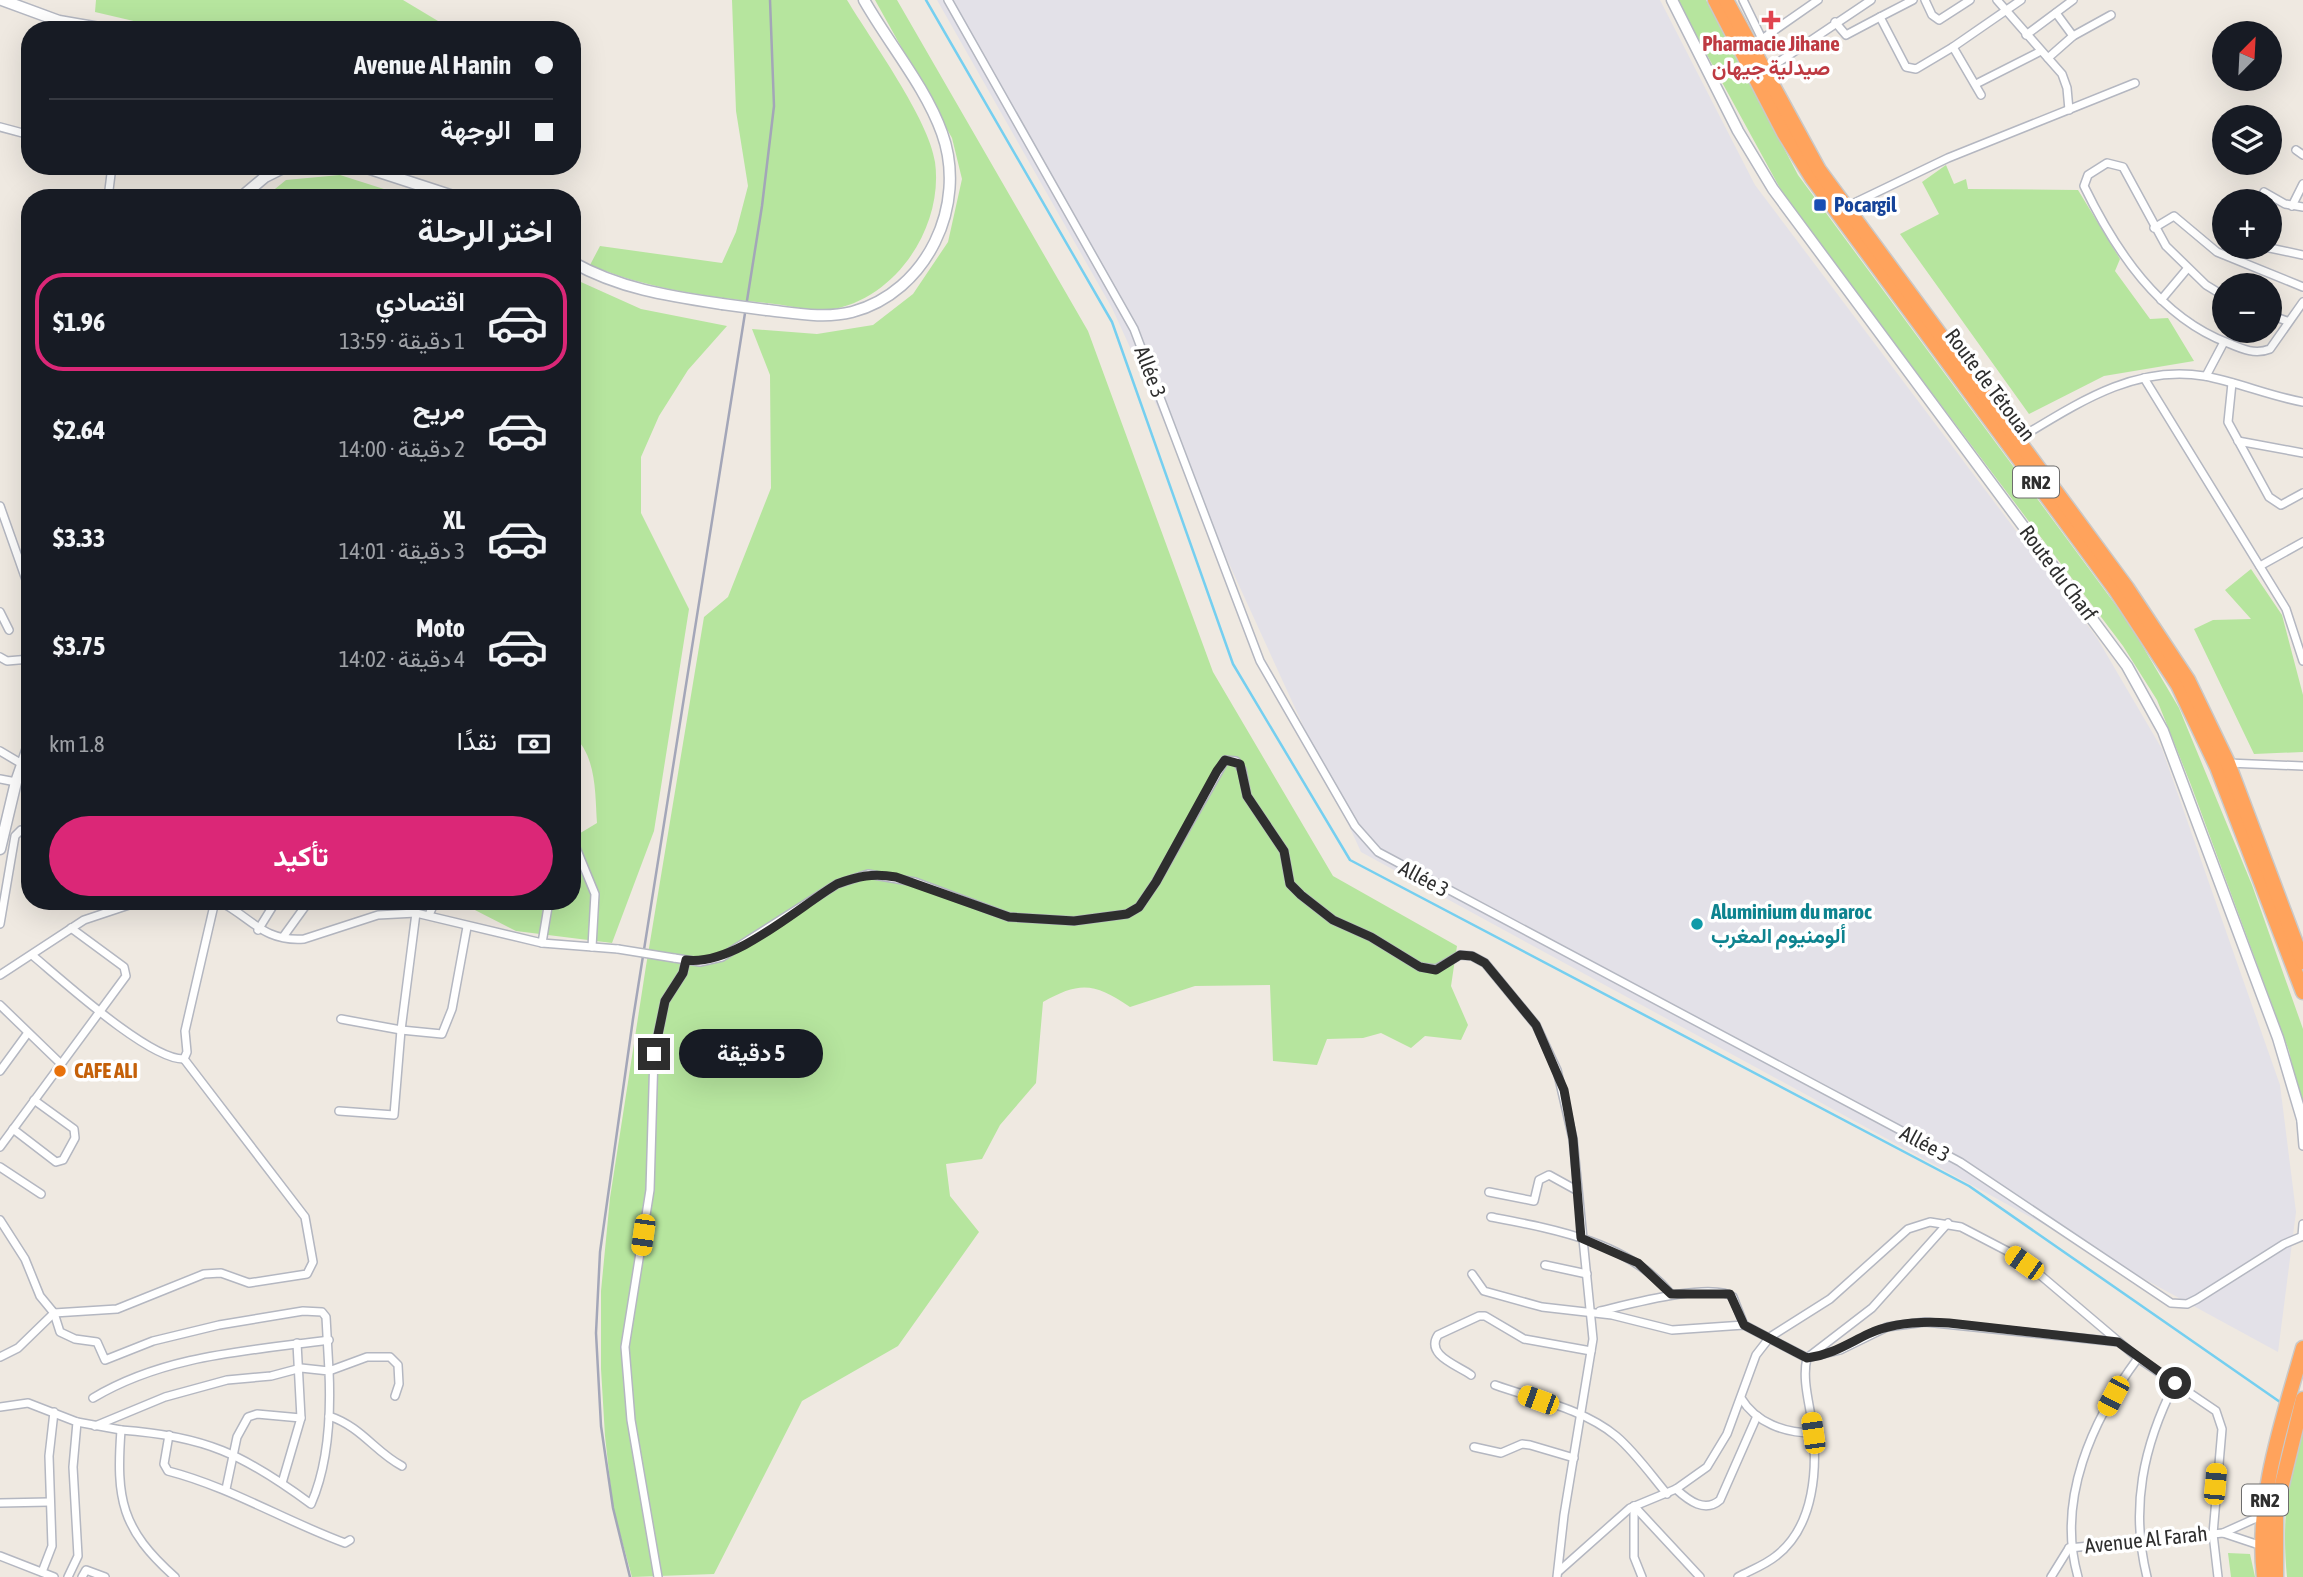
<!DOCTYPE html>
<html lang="ar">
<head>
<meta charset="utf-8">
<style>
  :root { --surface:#171b24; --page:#242831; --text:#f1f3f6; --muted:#9ea1a6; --line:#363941; --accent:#db2777 }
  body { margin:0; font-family:"Asap Condensed",Vazirmatn,sans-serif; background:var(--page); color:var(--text); direction:rtl; height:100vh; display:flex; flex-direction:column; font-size:26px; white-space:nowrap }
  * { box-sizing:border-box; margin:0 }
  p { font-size:23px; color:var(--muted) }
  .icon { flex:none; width:38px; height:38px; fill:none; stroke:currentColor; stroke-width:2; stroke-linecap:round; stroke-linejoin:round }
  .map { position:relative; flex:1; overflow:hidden; direction:ltr }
  .sheet { position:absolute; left:21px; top:189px; width:560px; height:721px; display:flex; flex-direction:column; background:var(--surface); border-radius:28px; box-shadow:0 7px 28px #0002; direction:rtl }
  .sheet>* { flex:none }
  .guide { position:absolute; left:21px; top:21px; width:560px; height:154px; border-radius:28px; box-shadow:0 7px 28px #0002; direction:rtl; display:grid; align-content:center; height:154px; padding:0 28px; background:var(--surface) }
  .needle { width:46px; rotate:24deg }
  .fabs { position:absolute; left:2212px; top:21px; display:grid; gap:14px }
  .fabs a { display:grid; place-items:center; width:70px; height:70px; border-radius:50%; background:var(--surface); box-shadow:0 7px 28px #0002; font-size:35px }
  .end { position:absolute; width:32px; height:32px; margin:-16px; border:9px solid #2e2e2e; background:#fff; box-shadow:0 0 0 4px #fff }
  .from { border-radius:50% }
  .bubble { position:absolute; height:49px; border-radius:24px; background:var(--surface); box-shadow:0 7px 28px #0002; font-size:23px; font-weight:700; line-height:49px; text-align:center; direction:rtl }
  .car { position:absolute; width:21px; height:42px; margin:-21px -10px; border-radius:9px; box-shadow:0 0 5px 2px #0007; background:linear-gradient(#f5c518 24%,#345 0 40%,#f5c518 0 76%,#345 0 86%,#f5c518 0) }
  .guide b { display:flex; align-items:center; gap:24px; height:66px; font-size:26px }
  .guide b+b { border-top:2px solid var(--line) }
  .guide i { width:18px; height:18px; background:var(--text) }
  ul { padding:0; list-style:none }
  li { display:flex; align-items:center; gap:21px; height:98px; margin:0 14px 10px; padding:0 14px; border:4px solid transparent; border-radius:28px }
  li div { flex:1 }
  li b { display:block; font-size:26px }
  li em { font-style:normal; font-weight:700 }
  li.active { border-color:var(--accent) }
  li>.icon { width:63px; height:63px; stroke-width:1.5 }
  h2 { padding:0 28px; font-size:32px; line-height:84px }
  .pay { display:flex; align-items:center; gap:18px; height:77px; padding:0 28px; font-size:26px }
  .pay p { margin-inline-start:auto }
  .action { display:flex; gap:14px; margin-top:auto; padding:14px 28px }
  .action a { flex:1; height:80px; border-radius:42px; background:var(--accent); color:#fff; font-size:28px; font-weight:700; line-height:80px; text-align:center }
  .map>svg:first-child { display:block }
  .industrial { fill:#e3e1e8 }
  .green { fill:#b6e59e }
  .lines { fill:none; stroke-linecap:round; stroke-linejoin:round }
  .stream { stroke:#75cff0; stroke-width:2.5 }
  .street-casing { stroke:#b4b7c1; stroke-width:10 }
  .secondary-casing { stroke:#b4b7c1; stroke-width:13 }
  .highway-casing { stroke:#c9c9c9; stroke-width:17 }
  .street { stroke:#fff; stroke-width:7 }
  .secondary { stroke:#fff; stroke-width:10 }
  .highway { stroke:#ffa35c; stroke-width:14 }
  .rail { stroke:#a3a6b8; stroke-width:2.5 }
  .street-bridge-casing { stroke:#b4b7c1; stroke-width:10; stroke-linecap:butt }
  .secondary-bridge-casing { stroke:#b4b7c1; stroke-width:13; stroke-linecap:butt }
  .street-bridge { stroke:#fff; stroke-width:7 }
  .secondary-bridge { stroke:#fff; stroke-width:10 }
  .route { stroke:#2e2e2e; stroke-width:9 }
  .health-dot { fill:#e0444e; stroke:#fff; stroke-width:2.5 }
  .transit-dot { fill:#1a4fb4; stroke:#fff; stroke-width:2.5 }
  .culture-dot { fill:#0f9aa8; stroke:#fff; stroke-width:2.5 }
  .food-dot { fill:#e8710a; stroke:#fff; stroke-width:2.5 }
  .labels { text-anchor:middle; stroke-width:7; stroke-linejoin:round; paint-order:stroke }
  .shield { fill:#fff; stroke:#6d6d6d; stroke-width:2 }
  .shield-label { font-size:19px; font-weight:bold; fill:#2e2e2e }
  .health-label { font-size:21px; font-weight:bold; fill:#be3a42; stroke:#fff }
  .transit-label { font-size:21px; font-weight:bold; fill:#164399; stroke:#fff; text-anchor:start }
  .street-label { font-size:21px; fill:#2e2e2e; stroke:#fff }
  .culture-label { font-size:21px; font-weight:bold; fill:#0d838f; stroke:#fff; text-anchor:start }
  .food-label { font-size:21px; font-weight:bold; fill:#c56008; stroke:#fff; text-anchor:start }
</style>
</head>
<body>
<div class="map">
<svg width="2303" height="1577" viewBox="0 0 2303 1577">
  <rect width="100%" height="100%" fill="#efe9e1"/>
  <polygon class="industrial" points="937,0 1660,0 1755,185 2097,638 2162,749 2280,1085 2296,1212 2278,1352 1361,852 1112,308"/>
  <g class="green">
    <polygon points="96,0 403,0 453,30 172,30 95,12"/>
    <path d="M732 0H847C871 40 929 119 935 162 944 227 895 301 828 310 812 312 792 306 775 304 711 297 650 290 590 265L600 246 722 263 736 232 748 186 736 111Z"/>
    <path d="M875 0H897L1088 331 1213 672 1333 876 1457 946 1451 986 1468 1025 1461 1040 1425 1036 1411 1048 1381 1033 1363 1038 1327 1039 1317 1065 1273 1061 1270 985 1195 986 1130 1007C1095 983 1080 981 1043 1002L1036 1083 1000 1125 982 1159 946 1164 950 1196 979 1232 898 1346 802 1401 714 1574 632 1577 613 1508 605 1436 601 1369V1291L610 1198 646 966 704 617 728 597 771 488 770 375 752 329 817 334 873 325 913 294 948 242 962 179 952 138Z"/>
    <polygon points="1677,0 1706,0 1798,175 2129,623 2179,708 2252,885 2303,1029 2303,1114 2289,1051 2191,785 2157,700 2123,646 1787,201"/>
    <polygon points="1946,165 1954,184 1966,179 1968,189 2078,190 2120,259 2115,271 2150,319 2168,318 2194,361 2104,376 2029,414 1900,234 1939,214 1922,182"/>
    <polygon points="340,175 412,198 264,198 286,180"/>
    <path d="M572 278 641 309 727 326 688 370 659 416 641 457V513L689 609 654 831 612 943 516 931 471 908 470 901H572V838L597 823C595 795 597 754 572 735V726L580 712 572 708Z"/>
    <polygon points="2251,569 2282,615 2303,695 2303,752 2254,754 2194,629 2213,620 2251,619 2225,590"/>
    <path d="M2303 1430V1577H2287C2282 1526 2286 1479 2303 1430Z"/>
    <polygon points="2228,1553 2250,1554 2255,1577 2231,1577"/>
  </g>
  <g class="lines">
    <polyline class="stream" points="926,0 1112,322 1233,664 1350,860 1969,1186 2280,1402"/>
    <defs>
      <g id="street">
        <polyline points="948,0 1134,329 1260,661 1355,826 1378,852 1960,1162 2171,1303 2187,1304 2197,1299 2284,1244 2303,1236"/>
        <polyline points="1743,0 1762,39 1751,48"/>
        <polyline points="1913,0 1880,17 1906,67 1916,69 1953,47"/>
        <polyline points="1925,0 1932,15 1939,20 1970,0"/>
        <polyline points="1997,0 2062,74 2067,88 2069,110"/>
        <polyline points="2056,13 2073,36"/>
        <polyline points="1835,22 1846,35 1880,17"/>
        <polyline points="2026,35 2073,0"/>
        <polyline points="1762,39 1818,0"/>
        <polyline points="2048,58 2073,36 2111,15"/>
        <polyline points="1764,72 1871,0"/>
        <polyline points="1976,84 2041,51"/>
        <polyline points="1981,95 1953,47 2021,0"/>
        <polyline points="0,127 30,135"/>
        <polyline points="2296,150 2303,155"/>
        <polyline points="2264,192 2285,204 2303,207"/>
        <polyline points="108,198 112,166"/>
        <polyline points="2292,206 2303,184"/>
        <polyline points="1846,207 1948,158 2135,83"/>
        <polyline points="2154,228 2174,216 2217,252 2303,287"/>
        <polyline points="2265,247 2303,255"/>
        <path d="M2224 296 2206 285 2166 246 2123 167 2107 163 2088 175 2084 186C2115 250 2159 317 2228 343 2242 349 2255 355 2270 349L2303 302"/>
        <polyline points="2161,300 2187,269"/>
        <polyline points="2270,315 2287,321"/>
        <polyline points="2206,376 2224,342"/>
        <polyline points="2144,378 2286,609 2303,661"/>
        <polyline points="2232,383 2228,422 2269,497 2281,505 2303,493"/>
        <path d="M2018 439C2075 405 2134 364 2204 376 2238 382 2269 396 2303 402"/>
        <polyline points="2238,441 2303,453"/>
        <polyline points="0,506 30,591"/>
        <polyline points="2260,566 2303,542"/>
        <polyline points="0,612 9,630"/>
        <polyline points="0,657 7,661 30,659"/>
        <polyline points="0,751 22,764"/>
        <polyline points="2228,763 2303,766"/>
        <polyline points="0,779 16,782"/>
        <polyline points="572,838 595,894 592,947"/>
        <path d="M219 901C251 917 263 942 304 939L378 915 416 913 542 943 618 949"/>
        <polyline points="429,915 435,901"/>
        <polyline points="0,924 15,836 21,830 30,830"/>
        <polyline points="258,930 276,901"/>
        <polyline points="283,937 309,901"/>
        <polyline points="542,943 549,901"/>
        <path d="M32 955C61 979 149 1060 184 1059L187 1052 185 1031 215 901"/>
        <polyline points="674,958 700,962 722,957 837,884 868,874 915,882 1009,917 1074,921 1127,914 1139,907 1156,882 1225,760 1236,761 1242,770 1247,796 1284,851 1290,884 1301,895 1333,920 1371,937 1420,967 1436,969 1460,955 1472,956 1485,963 1536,1025 1557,1070 1573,1139 1593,1339 1564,1515 1557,1577"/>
        <polyline points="0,975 84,920 141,901"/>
        <polyline points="0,1005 60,1063"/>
        <polyline points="341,1019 401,1030 442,1034 452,1009 467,927"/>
        <polyline points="0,1071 27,1034"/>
        <polyline points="339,1111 394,1115 401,1030 416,913"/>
        <polyline points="2301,1122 2303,1146"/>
        <polyline points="13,1129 56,1162 63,1160 75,1138 74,1129 34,1100"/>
        <polyline points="0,1147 126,976 124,967 71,928"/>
        <polyline points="0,1167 41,1194"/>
        <polyline points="1489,1192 1534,1201 1539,1180 1549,1175 1578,1191"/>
        <path d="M1491 1217C1554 1229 1628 1242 1671 1294"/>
        <polyline points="0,1220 25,1259 40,1296 54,1313 117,1309 204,1274 221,1273 249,1283 307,1274 313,1262 305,1217 184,1059"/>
        <polyline points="2302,1236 2303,1224"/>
        <polyline points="1545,1265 1587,1274"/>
        <polyline points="1472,1274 1484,1291 1542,1307 1612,1315 1672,1330 1744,1325 1807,1358 1840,1350 1887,1327 1925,1322 2118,1342"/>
        <path d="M1600 1311C1626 1305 1713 1281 1733 1297L1744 1325"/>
        <polyline points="54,1313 60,1332 75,1339 97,1342 105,1360 153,1341 219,1325 303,1311 322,1312 326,1317 329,1371 367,1357 390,1357 398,1365 399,1384 395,1396"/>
        <polyline points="0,1357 18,1348 54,1313"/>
        <path d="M1471 1375C1457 1365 1425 1355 1438 1335L1479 1316H1485L1524 1339 1591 1351"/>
        <path d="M1495 1385C1534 1399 1584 1409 1616 1436 1635 1452 1651 1475 1667 1494"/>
        <path d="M93 1398C165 1355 247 1351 329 1340"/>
        <path d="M1741 1398C1756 1423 1785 1433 1813 1433"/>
        <polyline points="0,1407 28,1403 77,1422 73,1467 78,1556 68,1577"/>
        <path d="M329 1416C362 1427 375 1452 402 1466"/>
        <path d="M77 1422 121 1430C116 1499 121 1529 175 1577"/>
        <path d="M95 1426 165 1397 227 1380 271 1376 301 1368 329 1371C331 1415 329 1463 311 1504 243 1454 205 1436 121 1430"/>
        <path d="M169 1435 164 1464 168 1471C230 1487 285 1521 345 1543L350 1540"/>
        <polyline points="1474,1447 1501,1453 1522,1444 1530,1445 1574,1458"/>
        <polyline points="282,1483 301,1418 297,1343"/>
        <polyline points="226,1489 237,1437 248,1417 257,1414 301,1418"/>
        <path d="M1676 1489C1689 1501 1705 1513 1720 1500L1757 1416"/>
        <polyline points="0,1503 49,1502"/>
        <polyline points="1634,1506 1700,1577"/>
        <polyline points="1634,1506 1634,1557 1642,1577"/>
        <polyline points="2223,1533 2262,1546"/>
        <polyline points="2069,1548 2223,1533 2263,1515"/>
        <polyline points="0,1556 54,1577"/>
        <polyline points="42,1572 52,1546 49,1456 54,1412"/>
        <polyline points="1558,1572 1630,1508 1676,1489 1707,1467 1727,1434 1756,1355 1770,1337 1830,1299 1908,1229 1930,1222 1961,1227 2009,1252 2039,1274 2138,1358 2216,1411 2222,1429 2213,1534 2218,1577"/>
        <polyline points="82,1577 86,1570 105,1577"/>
        <polyline points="658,1577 631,1420 625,1347 650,1190 654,1054 665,1001 683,973 686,960"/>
        <path d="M1738 1577C1751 1570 1765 1565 1776 1556 1815 1526 1818 1467 1812 1422 1809 1402 1802 1378 1807 1358L1872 1308 1948 1223"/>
        <polyline points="2051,1577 2069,1548"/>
        <path d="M2078 1577C2056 1500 2092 1420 2138 1358"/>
        <path d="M2147 1577C2130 1508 2143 1446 2175 1383"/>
      </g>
      <g id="secondary">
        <polyline points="2,0 59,21 111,30"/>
        <polyline points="1672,0 1738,131 1773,189 2127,666 2163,731 2278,1038 2303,1122"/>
        <polyline points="361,166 459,198"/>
        <polyline points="240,198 265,177 287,166"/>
        <path d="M572 262C620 289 669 296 722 304"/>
        <path d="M767 310C795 313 824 319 852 312 927 292 968 205 942 133 925 86 889 44 864 0"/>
        <polyline points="0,849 16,782 30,742"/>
      </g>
      <g id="highway">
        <polyline points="1715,0 1784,133 1812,178 2115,589 2178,685 2217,767 2303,992"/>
        <polyline points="1726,0 1819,170 2127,588 2188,680 2228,763 2303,962"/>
        <path d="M2264 1577C2255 1499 2282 1422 2303 1348"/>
        <polyline points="2276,1577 2276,1509 2303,1399"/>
      </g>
    </defs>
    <use href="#street" class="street-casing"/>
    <use href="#secondary" class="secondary-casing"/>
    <use href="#highway" class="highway-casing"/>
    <use href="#street" class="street"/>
    <use href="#secondary" class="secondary"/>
    <use href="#highway" class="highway"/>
    <polyline class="rail" points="630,1577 613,1508 601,1426 596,1333 600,1252 633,1019 762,206 774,106 770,0"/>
    <defs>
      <polyline id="street-bridge" points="618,949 674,958"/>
      <polyline id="secondary-bridge" points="722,304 767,310"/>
    </defs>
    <use href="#street-bridge" class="street-bridge-casing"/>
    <use href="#secondary-bridge" class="secondary-bridge-casing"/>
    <use href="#street-bridge" class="street-bridge"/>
    <use href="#secondary-bridge" class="secondary-bridge"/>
  </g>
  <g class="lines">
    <path class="route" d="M654 1054 665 1001 683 973 686 960C734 966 796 909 837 884 858 876 873 873 896 877L1009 917 1074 921 1127 914 1139 907 1156 882 1217 771 1225 760 1240 764 1247 796 1284 851 1290 884 1301 895 1333 920 1371 937 1420 967 1436 970 1460 955 1472 956 1485 963 1536 1025 1564 1090 1573 1139 1581 1238 1638 1263 1671 1294H1730L1744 1325 1807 1358C1831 1355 1847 1344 1868 1334 1894 1322 1922 1321 1949 1323L2118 1342 2175 1383"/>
  </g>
  <path class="health-dot" d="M1767.5 9.5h7v7h7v7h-7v7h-7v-7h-7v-7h7z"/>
  <rect class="transit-dot" x="1813" y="198" width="14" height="14" rx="3.5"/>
  <circle class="culture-dot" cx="1697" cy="924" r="7"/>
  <circle class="food-dot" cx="60" cy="1071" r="7"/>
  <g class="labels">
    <g class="shield">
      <rect x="2013" y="466.5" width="46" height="31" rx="5"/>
      <rect x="2242" y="1484.5" width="46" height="31" rx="5"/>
    </g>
    <g class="shield-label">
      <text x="2036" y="489">RN2</text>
      <text x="2265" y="1507">RN2</text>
    </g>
    <g class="health-label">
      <text x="1771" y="51">Pharmacie Jihane<tspan x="1771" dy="24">صيدلية جيهان</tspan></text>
    </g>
    <g class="transit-label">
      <text x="1834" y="212">Pocargil</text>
    </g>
    <g class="street-label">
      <text transform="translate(1150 372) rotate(69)" y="7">Allée 3</text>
      <text transform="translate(1990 385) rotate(53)" y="7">Route de Tétouan</text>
      <text transform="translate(2058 573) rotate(53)" y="7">Route du Charf</text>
      <text transform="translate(1424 879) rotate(28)" y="7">Allée 3</text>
      <text transform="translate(1925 1144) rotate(28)" y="7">Allée 3</text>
      <text transform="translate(2146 1540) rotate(-6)" y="7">Avenue Al Farah</text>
    </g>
    <g class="culture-label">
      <text x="1711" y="919">Aluminium du maroc<tspan x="1711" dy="24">ألومنيوم المغرب</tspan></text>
    </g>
    <g class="food-label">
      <text x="74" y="1078">CAFE ALI</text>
    </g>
  </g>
</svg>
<div class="fabs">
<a><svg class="needle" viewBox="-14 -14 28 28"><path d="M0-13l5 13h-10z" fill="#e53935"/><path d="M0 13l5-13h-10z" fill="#9ea1a6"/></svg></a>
<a><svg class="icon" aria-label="layers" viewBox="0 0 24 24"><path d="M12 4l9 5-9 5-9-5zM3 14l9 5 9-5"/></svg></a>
<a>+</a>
<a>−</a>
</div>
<i class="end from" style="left:2175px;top:1383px"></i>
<i class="end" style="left:654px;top:1054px"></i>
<div class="bubble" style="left:679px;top:1029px;width:144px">5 دقيقة</div>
<i class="car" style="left:643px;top:1235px;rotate:188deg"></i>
<i class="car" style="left:2024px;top:1263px;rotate:305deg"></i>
<i class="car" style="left:2113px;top:1396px;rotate:208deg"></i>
<i class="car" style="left:1538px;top:1400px;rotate:290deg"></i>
<i class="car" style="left:1813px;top:1433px;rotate:352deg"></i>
<i class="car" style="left:2215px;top:1484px;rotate:5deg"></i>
<div class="guide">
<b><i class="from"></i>Avenue Al Hanin</b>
<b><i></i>الوجهة</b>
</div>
<section class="sheet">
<h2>اختر الرحلة</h2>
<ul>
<li class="active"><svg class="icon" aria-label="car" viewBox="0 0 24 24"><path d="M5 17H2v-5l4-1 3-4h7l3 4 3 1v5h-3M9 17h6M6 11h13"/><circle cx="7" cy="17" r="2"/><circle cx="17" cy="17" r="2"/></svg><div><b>اقتصادي</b><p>1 دقيقة · 13:59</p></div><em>$1.96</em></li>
<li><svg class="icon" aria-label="car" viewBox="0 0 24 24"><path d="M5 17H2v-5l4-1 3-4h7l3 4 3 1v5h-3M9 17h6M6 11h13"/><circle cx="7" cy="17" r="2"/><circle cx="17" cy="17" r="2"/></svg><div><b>مريح</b><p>2 دقيقة · 14:00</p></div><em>$2.64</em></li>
<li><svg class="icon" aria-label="car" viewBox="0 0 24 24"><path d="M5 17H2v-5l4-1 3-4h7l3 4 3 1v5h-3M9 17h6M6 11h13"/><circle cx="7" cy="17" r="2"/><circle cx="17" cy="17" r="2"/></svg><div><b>XL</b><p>3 دقيقة · 14:01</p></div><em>$3.33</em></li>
<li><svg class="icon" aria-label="car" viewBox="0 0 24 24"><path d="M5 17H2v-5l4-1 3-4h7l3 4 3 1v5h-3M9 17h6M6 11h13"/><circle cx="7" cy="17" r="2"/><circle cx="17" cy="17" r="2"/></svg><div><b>Moto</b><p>4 دقيقة · 14:02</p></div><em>$3.75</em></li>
</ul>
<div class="pay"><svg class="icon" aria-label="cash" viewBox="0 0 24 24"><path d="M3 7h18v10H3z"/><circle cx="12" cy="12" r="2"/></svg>نقدًا<p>1.8 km</p></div>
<div class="action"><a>تأكيد</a></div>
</section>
</div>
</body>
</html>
